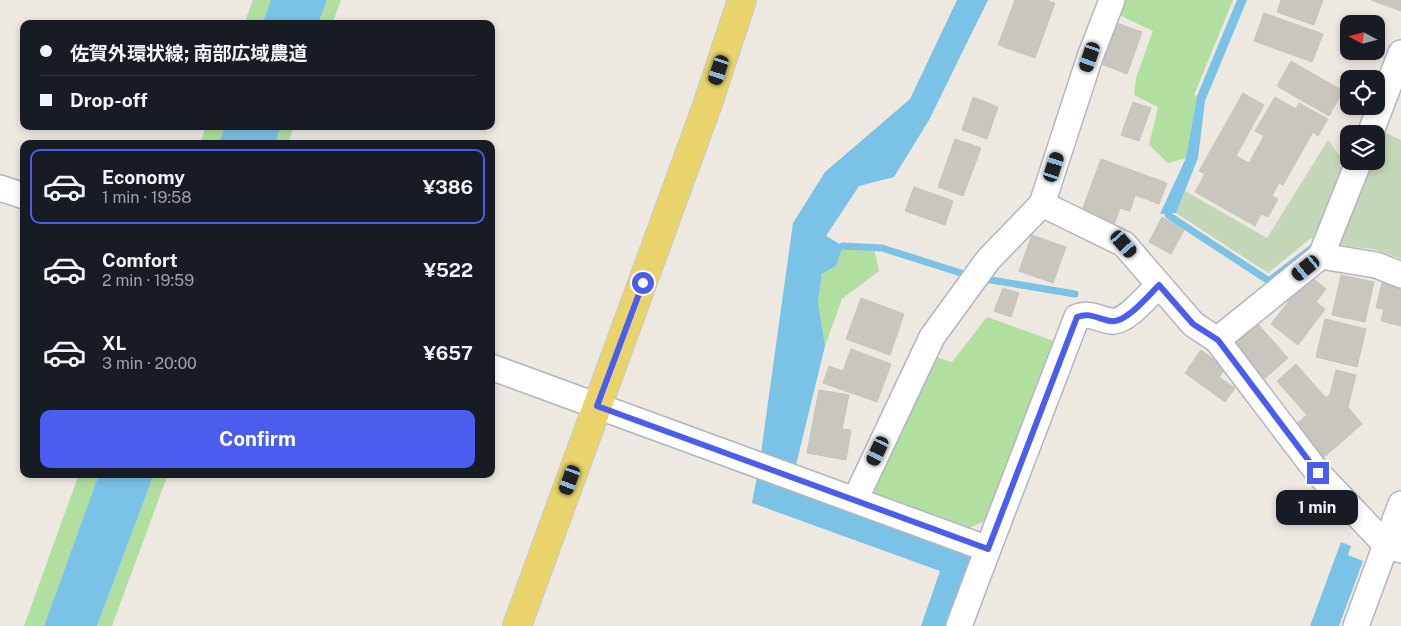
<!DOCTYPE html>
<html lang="en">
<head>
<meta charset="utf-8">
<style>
  :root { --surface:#171b24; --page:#20242c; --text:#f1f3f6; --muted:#9ea1a6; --line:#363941; --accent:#4b5dee }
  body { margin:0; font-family:"Public Sans","Noto Sans JP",sans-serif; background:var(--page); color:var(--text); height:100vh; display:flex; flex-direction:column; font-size:19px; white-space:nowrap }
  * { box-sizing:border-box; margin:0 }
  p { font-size:16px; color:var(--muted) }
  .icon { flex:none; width:28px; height:28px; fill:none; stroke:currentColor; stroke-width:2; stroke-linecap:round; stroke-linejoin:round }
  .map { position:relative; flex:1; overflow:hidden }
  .drawer { position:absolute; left:20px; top:140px; width:475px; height:338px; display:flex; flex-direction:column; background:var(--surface); border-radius:10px; box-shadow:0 2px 8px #0003 }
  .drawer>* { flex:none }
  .top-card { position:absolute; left:20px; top:20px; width:475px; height:110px; border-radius:10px; box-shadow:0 2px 8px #0003; display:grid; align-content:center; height:110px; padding:0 20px; background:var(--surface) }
  .needle { width:32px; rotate:277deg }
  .buttons { position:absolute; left:1340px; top:15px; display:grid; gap:10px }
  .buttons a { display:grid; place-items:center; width:45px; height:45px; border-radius:10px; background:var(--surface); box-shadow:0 2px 8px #0003; font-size:25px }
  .end { position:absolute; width:22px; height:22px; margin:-11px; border:6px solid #4b5dee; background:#fff; box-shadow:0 0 0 2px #fff }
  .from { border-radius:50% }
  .bubble { position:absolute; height:35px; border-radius:10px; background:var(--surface); box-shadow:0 2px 8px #0003; font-size:16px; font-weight:700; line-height:35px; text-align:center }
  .car { position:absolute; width:15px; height:30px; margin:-15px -8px; border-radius:6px; box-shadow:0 0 4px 1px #0007; background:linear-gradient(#222 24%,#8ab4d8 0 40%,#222 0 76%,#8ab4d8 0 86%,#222 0) }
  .top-card b { display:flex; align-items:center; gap:18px; height:48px; font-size:19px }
  .top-card b+b { border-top:1px solid var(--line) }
  .top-card i { width:12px; height:12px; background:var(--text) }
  ul { padding:9px 0 0; list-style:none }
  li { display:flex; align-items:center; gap:15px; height:75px; margin:0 10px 8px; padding:0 10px; border:2px solid transparent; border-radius:10px }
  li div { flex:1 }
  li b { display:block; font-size:19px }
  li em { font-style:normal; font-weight:700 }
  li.on { border-color:var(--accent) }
  li>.icon { width:45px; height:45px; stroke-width:1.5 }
  .action { display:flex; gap:10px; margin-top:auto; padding:10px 20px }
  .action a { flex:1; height:58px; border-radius:10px; background:var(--accent); color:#fff; font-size:20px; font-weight:700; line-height:58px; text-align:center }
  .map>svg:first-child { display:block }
  .green { fill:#b1dfa0 }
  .cemetery { fill:#c4d6b8 }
  .water { fill:#7bc2e7 }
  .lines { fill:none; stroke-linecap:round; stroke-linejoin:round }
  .stream { stroke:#7bc2e7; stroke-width:7 }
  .building { fill:#c9c6be; stroke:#c8c4b9 }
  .street-casing { stroke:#b3b5bf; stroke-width:28 }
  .primary-casing { stroke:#c8c8c8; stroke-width:30 }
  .street { stroke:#fff; stroke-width:25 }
  .primary { stroke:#e8d46a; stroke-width:28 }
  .route { stroke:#4b5dee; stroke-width:6 }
</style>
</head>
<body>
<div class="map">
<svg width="1401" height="626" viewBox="0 0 1401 626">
  <rect width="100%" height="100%" fill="#ede8e0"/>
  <g class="green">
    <polygon points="253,0 271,0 262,24 244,24"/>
    <polygon points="327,0 341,0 332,24 318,24"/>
    <polygon points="1122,0 1233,0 1194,95 1197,96 1186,158 1168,163 1149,145 1158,107 1134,95 1136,78 1153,31 1117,14"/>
    <polygon points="206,126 225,126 219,144 200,144"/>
    <polygon points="281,126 294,126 288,144 275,144"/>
    <polygon points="873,244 879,271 842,299 825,346 818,302 822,274 836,266 843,246"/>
    <polygon points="987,317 1062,344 992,518 962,531 866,495 932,356 952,362"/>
    <polygon points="79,474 99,474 44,626 24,626"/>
    <polygon points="154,474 168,474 112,626 97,626"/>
  </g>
  <g class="cemetery">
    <polygon points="1379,130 1401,140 1401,259 1373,249 1335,245 1367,161 1376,161 1376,138"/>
    <polygon points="1328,140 1350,169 1321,238 1311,238 1268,273 1176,213 1185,191 1267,238"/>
  </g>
  <g class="water">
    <polygon points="271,0 327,0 318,24 262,24"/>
    <polygon points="957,0 988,0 929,120 894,177 859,186 826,236 843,246 836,266 822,274 818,302 825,346 796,465 761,453 793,223 825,172 910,99"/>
    <polygon points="1237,0 1247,0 1205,101 1198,158 1176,213 1160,214 1186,158 1197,96"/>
    <polygon points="225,126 281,126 275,144 219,144"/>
    <polygon points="99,474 154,474 97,626 44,626"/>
    <polygon points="757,477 972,558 948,626 921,626 940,571 752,503"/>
    <polygon points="1341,542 1351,546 1348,555 1363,561 1339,626 1310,626"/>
  </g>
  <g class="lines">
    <g class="stream">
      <polyline points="1171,207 1168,215 1269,281 1312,248"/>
      <polyline points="843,246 882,248 964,274"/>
      <polyline points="985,279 1075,294"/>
    </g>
  </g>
  <g class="building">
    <polygon points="1015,0 1046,0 1055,3 1035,58 998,45"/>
    <polygon points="1281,0 1323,0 1314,25 1277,12"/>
    <polygon points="1371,0 1401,0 1401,11"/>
    <polygon points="1264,13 1323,34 1312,62 1254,41"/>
    <polygon points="1111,21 1142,32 1127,74 1096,62"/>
    <polygon points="1291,61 1343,91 1329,116 1277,86"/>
    <polygon points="1243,93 1264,105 1236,156 1249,163 1264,136 1255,131 1275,97 1296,109 1299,103 1328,119 1318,136 1313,132 1283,185 1279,183 1272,196 1278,199 1268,217 1261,214 1255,226 1195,192 1205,174 1199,171"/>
    <polygon points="973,97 998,107 987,139 962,130"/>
    <polygon points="1133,102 1151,108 1139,141 1121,135"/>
    <polygon points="955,139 981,148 963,196 938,187"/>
    <polygon points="1101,159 1167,183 1159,204 1135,195 1130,211 1120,208 1114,225 1081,213"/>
    <polygon points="914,187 953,201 945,225 905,211"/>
    <polygon points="1162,217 1184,230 1171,254 1149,242"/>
    <polygon points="1032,235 1066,247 1053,283 1019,271"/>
    <polygon points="1309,275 1326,289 1316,302 1325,309 1298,345 1271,324"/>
    <polygon points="1341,275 1374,282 1365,322 1332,315"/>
    <polygon points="1382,283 1401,287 1401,326 1381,321 1384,309 1376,308"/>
    <polygon points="1003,288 1019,293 1011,317 994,311"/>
    <polygon points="861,298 904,314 890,355 846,339"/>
    <polygon points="1325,319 1366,329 1357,367 1316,357"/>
    <polygon points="1258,324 1288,358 1262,381 1232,346"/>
    <polygon points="851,349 891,364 877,402 823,383 829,366 843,371"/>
    <polygon points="1201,350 1226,368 1219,377 1235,388 1225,402 1185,373"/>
    <polygon points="1296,364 1326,398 1330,394 1336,370 1356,375 1348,407 1362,424 1322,459 1294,426 1307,415 1277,381"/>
    <polygon points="819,390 849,395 842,429 851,430 846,460 807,453"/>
  </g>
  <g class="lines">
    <defs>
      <g id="street">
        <polyline points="1370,134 1401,53"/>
        <polyline points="0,188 24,196"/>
        <polyline points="1042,204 1124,244 1193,324 1217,340 1318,473 1386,545 1401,550"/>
        <polyline points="1321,256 1376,265 1401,275"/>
        <polyline points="1217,340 1321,256 1359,161"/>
        <polyline points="491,367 988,549 959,626"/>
        <polyline points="855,500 932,337 988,260 1042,204 1090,57 1112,0"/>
        <path d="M988 549 1077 317C1090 312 1098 319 1111 321 1125 324 1149 294 1159 285"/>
        <polyline points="1356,626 1401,504"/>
      </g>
      <polyline id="primary" points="517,626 707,106 742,0"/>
    </defs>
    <use href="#street" class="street-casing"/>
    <use href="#primary" class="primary-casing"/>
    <use href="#street" class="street"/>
    <use href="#primary" class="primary"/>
  </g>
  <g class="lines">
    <path class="route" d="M643 283 597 406 988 549 1077 317C1090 312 1098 319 1111 321 1125 324 1149 295 1159 285L1193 324 1218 340 1318 473"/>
  </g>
</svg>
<div class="buttons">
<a><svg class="needle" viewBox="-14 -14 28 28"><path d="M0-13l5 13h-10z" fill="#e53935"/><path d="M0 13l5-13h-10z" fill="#9ea1a6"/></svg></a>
<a><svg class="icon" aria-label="locate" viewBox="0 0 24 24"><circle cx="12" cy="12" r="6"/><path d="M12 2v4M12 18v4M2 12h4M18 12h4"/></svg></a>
<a><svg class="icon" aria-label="layers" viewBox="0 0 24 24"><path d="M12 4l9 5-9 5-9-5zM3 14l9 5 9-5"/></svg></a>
</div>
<i class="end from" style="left:643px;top:283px"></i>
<i class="end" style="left:1318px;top:473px"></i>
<div class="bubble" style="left:1276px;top:490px;width:82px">1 min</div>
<i class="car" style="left:1090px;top:57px;rotate:199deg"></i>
<i class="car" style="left:719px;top:70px;rotate:198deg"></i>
<i class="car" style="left:1054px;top:167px;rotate:18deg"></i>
<i class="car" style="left:1124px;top:244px;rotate:139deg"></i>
<i class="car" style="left:1306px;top:268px;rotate:231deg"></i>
<i class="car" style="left:878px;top:451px;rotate:205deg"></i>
<i class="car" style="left:570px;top:480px;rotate:200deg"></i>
<div class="top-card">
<b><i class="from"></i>佐賀外環状線; 南部広域農道</b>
<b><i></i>Drop-off</b>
</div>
<section class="drawer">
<ul>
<li class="on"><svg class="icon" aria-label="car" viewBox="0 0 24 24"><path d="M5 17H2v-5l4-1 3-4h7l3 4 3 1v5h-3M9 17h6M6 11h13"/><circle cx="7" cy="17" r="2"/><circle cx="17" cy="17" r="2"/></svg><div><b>Economy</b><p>1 min · 19:58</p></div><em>¥386</em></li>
<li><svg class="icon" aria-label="car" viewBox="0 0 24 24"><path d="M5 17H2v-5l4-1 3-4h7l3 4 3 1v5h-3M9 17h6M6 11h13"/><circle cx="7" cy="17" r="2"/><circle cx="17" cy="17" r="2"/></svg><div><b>Comfort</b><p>2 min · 19:59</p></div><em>¥522</em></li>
<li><svg class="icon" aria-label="car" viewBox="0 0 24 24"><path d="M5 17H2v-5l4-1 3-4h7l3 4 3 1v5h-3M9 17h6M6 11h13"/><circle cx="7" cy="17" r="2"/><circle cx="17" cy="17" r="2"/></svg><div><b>XL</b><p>3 min · 20:00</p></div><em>¥657</em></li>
</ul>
<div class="action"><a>Confirm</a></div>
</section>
</div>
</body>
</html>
